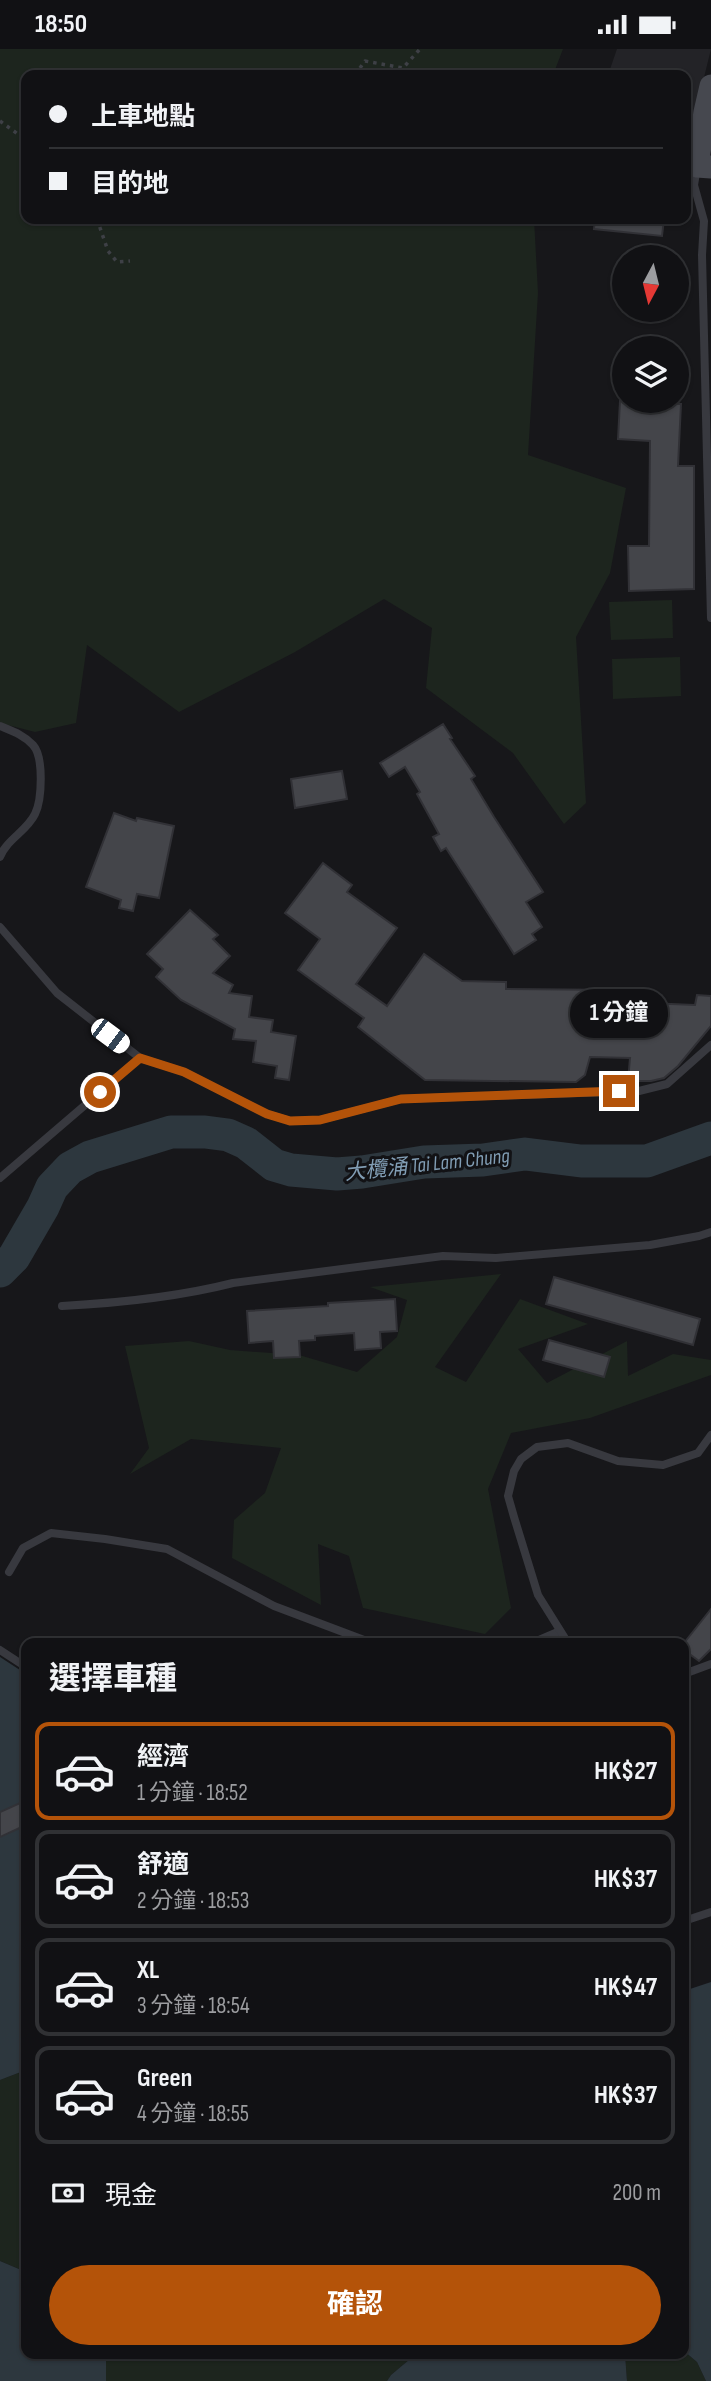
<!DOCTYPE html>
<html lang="zh-TW">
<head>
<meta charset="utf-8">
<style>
  :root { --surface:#111114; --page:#1a1a1d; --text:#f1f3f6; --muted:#9c9da0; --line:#303134; --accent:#b45309 }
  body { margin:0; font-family:"Sofia Sans Condensed","Noto Sans TC",sans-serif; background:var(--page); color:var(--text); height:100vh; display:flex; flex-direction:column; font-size:26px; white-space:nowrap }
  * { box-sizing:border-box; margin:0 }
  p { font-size:23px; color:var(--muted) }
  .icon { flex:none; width:38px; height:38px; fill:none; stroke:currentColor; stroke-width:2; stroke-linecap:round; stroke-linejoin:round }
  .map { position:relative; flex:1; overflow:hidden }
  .drawer { position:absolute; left:21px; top:1589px; width:668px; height:721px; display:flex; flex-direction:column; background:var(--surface); border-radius:14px; box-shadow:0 2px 5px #0004,0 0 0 2px var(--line) }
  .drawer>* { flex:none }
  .banner { position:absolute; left:21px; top:21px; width:670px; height:154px; border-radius:14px; box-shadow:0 2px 5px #0004,0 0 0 2px var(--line); display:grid; align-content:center; height:154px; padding:0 28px; background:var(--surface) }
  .needle { width:46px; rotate:187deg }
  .buttons { position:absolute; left:612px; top:196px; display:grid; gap:14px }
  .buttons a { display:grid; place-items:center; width:77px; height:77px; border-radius:50%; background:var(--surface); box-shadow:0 2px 5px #0004,0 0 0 2px var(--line); font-size:35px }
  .end { position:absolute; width:32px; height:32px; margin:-16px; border:9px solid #b45309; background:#fff; box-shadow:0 0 0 4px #fff }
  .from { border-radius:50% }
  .bubble { position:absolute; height:49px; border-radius:24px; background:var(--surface); box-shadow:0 2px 5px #0004,0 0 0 2px var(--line); font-size:23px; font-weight:700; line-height:49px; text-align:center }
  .car { position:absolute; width:21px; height:42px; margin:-21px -10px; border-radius:9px; box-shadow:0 0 5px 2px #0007; background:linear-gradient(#fff 24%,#345 0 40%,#fff 0 76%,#345 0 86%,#fff 0) }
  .banner b { display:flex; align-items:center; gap:24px; height:66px; font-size:26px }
  .banner b+b { border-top:2px solid var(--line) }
  .banner i { width:18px; height:18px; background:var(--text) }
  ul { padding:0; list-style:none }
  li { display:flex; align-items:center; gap:21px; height:98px; margin:0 14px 10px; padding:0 14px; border:4px solid var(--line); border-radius:14px }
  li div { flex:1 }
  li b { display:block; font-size:26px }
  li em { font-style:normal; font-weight:700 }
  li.current { border-color:var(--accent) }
  li>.icon { width:63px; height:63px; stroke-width:1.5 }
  h2 { padding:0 28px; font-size:32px; line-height:84px }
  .pay { display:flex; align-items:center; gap:18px; height:77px; padding:0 28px; font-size:26px }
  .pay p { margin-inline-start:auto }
  .primary-button { display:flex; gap:14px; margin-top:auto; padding:14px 28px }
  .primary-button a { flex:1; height:80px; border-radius:42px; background:var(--accent); color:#fff; font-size:28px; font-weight:700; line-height:80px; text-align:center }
  .status { display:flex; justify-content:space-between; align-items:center; height:49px; padding:0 35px; background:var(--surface); direction:ltr }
  .status svg { height:19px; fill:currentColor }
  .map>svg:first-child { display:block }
  .built { fill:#232327 }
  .green { fill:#1d251e }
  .water { fill:#2d373e }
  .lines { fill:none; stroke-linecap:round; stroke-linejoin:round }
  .river { stroke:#2d373e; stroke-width:33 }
  .building { fill:#44454a; stroke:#313136; stroke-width:2 }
  .path { stroke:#3e4046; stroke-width:3.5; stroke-dasharray:3.5 5; stroke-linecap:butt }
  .lane { stroke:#38393f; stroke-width:8 }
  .secondary { stroke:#46484f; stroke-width:23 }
  .route { stroke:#b45309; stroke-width:9 }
  .labels { text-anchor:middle; stroke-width:6; stroke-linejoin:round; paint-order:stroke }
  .water-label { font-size:21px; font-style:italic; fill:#819db4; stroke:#121215 }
</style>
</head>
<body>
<div class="status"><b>18:50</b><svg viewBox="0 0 49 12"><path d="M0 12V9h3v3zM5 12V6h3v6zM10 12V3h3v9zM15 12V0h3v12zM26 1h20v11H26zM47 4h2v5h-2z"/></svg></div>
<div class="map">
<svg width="711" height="2332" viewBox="0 0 711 2332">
  <rect width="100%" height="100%" fill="#17171a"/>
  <polygon class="built" points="617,0 711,0 686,101 686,26 608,26"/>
  <g class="green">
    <polygon points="0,0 563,0 553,26 26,26 26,170 534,170 538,244 528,406 626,439 610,524 576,588 586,754 564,775 513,704 426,639 432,579 384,550 295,603 179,663 87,596 76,674 35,683 0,674"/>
    <polygon points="672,551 673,589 611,591 609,553"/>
    <polygon points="680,608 681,647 613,650 612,610"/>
    <polygon points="501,1225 435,1318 466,1333 520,1250 588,1275 518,1300 547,1334 627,1292 628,1327 673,1305 711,1311 711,1326 590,1369 511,1384 488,1440 511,1559 485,1585 363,1559 349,1507 318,1495 321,1556 232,1509 234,1471 265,1444 281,1399 191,1390 130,1425 149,1399 125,1297 189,1292 230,1301 299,1306 357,1323 397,1288 407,1251 370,1238"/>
    <polygon points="26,2021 26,2223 0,2212 0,2031"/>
    <polygon points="684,2302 697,2313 706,2332 627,2332 625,2305 684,2305"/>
    <polygon points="106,2305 416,2305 391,2326 387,2332 106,2332"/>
  </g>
  <g class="water">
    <polygon points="0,1608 26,1625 26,2021 0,2031"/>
    <polygon points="711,1933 711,2332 706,2332 697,2313 684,2302 684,1942"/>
    <polygon points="0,2212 26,2223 26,2305 106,2305 106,2332 0,2332"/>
    <polygon points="416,2305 625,2305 627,2332 387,2332 391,2326"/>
  </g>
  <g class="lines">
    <polyline class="river" points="0,1222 14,1208 43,1158 52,1138 70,1119 90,1108 171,1083 205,1083 228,1086 246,1094 274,1116 291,1121 337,1125 362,1123 424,1113 483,1111 525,1105 581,1112 647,1112 711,1089"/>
  </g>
  <g class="building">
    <polygon points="595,170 664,170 662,187 594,180"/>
    <polygon points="620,352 681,355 678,417 694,417 694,540 629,542 628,497 649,497 650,392 618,390"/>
    <polygon points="443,675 452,689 450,690 475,727 471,730 494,768 543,843 526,853 542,878 532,885 536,891 514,905 446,799 441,802 433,788 439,785 417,745 420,743 405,718 389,728 380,714"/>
    <polygon points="342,722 347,750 295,759 291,730"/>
    <polygon points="114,764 136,772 137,769 174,777 159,849 137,845 133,862 119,859 121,851 86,838"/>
    <polygon points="323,814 352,836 347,843 397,879 356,935 387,957 424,905 462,932 506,933 506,940 622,941 623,953 695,956 697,946 711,947 711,977 678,1017 664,1029 651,1032 628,1032 630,1009 590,1008 585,1026 576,1033 425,1031 358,978 364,969 298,921 320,890 285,864"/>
    <polygon points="190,861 218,886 213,890 230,907 213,924 233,936 229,944 252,947 249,968 273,971 271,983 296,987 289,1031 275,1029 277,1017 253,1013 256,992 233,990 235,980 181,951 156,928 163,920 147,905"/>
    <polygon points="554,1228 700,1270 693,1296 546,1255"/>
    <polygon points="395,1250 397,1282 380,1283 381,1299 355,1301 354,1284 315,1287 315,1291 299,1292 300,1308 274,1309 273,1292 249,1294 247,1262 328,1257 328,1254"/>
    <polygon points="549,1291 610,1308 604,1328 543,1311"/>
    <polygon points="711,1560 711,1600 699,1612 684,1601 684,1594"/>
    <polygon points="20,1754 26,1768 26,1776 0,1788 0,1763"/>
  </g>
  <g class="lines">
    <g class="path">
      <polyline points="355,26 365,12 403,19 420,0"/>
      <polyline points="0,72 26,91"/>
      <polyline points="97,170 108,202 117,213 130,212"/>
    </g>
    <g class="lane">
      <polyline points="697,118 694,136 704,172 702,206 711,569"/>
      <path d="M0 677C12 682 24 686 33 696 44 708 42 751 35 765 27 782 6 791 0 808"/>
      <polyline points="0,878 57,944 140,1009 184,1023 267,1065 291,1072 320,1071 401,1050 639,1042 667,1035 711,996"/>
      <polyline points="0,1129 140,1009"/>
      <path d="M62 1257C119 1254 178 1248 233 1234L443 1207 496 1209 650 1196 699 1187 711 1183"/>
      <polyline points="9,1523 23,1499 51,1484 105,1490 167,1500 274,1557 372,1594"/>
      <polyline points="532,1594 560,1582"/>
      <polyline points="568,1594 538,1546 514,1468 508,1447 514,1422 521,1410 537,1398 568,1394 618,1412 663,1416 698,1404 711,1386"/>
      <polyline points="0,1601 26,1618"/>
      <polyline points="684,1625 711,1615"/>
      <polyline points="684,1872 711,1863"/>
    </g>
    <polyline class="secondary" points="711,37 705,63 697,117 711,118"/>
  </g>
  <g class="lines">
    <polyline class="route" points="100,1043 140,1009 184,1023 267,1065 290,1072 320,1071 401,1050 619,1042"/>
  </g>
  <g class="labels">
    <g class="water-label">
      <text transform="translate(427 1115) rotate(-6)" y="7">大欖涌 Tai Lam Chung</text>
    </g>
  </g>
</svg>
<div class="buttons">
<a><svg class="needle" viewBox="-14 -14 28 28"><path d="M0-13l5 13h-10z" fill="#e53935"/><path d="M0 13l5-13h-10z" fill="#9c9da0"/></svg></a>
<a><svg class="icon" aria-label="layers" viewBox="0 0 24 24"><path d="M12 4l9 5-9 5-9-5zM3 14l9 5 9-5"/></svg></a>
</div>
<i class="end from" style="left:100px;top:1043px"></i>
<i class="end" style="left:619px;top:1042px"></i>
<div class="bubble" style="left:570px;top:940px;width:98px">1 分鐘</div>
<i class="car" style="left:110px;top:987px;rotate:127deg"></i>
<div class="banner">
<b><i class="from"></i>上車地點</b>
<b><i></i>目的地</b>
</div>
<section class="drawer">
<h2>選擇車種</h2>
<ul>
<li class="current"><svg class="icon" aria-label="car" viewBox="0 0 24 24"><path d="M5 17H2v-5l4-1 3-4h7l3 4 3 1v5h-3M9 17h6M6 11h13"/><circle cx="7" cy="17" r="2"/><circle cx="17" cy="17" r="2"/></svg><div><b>經濟</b><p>1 分鐘 · 18:52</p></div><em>HK$27</em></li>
<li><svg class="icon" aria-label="car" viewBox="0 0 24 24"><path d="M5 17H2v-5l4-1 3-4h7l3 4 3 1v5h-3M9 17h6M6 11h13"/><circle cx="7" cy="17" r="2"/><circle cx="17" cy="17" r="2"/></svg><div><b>舒適</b><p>2 分鐘 · 18:53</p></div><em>HK$37</em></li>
<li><svg class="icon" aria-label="car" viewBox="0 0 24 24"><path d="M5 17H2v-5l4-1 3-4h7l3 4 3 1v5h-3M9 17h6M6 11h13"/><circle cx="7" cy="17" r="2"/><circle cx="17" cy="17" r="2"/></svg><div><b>XL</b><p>3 分鐘 · 18:54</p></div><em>HK$47</em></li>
<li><svg class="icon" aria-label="car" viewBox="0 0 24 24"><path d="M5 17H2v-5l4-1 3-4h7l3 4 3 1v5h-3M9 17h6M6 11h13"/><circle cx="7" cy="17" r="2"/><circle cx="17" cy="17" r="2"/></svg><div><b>Green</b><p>4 分鐘 · 18:55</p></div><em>HK$37</em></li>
</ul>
<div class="pay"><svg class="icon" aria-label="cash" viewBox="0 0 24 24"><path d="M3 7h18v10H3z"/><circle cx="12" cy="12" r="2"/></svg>現金<p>200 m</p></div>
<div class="primary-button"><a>確認</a></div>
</section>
</div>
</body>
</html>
